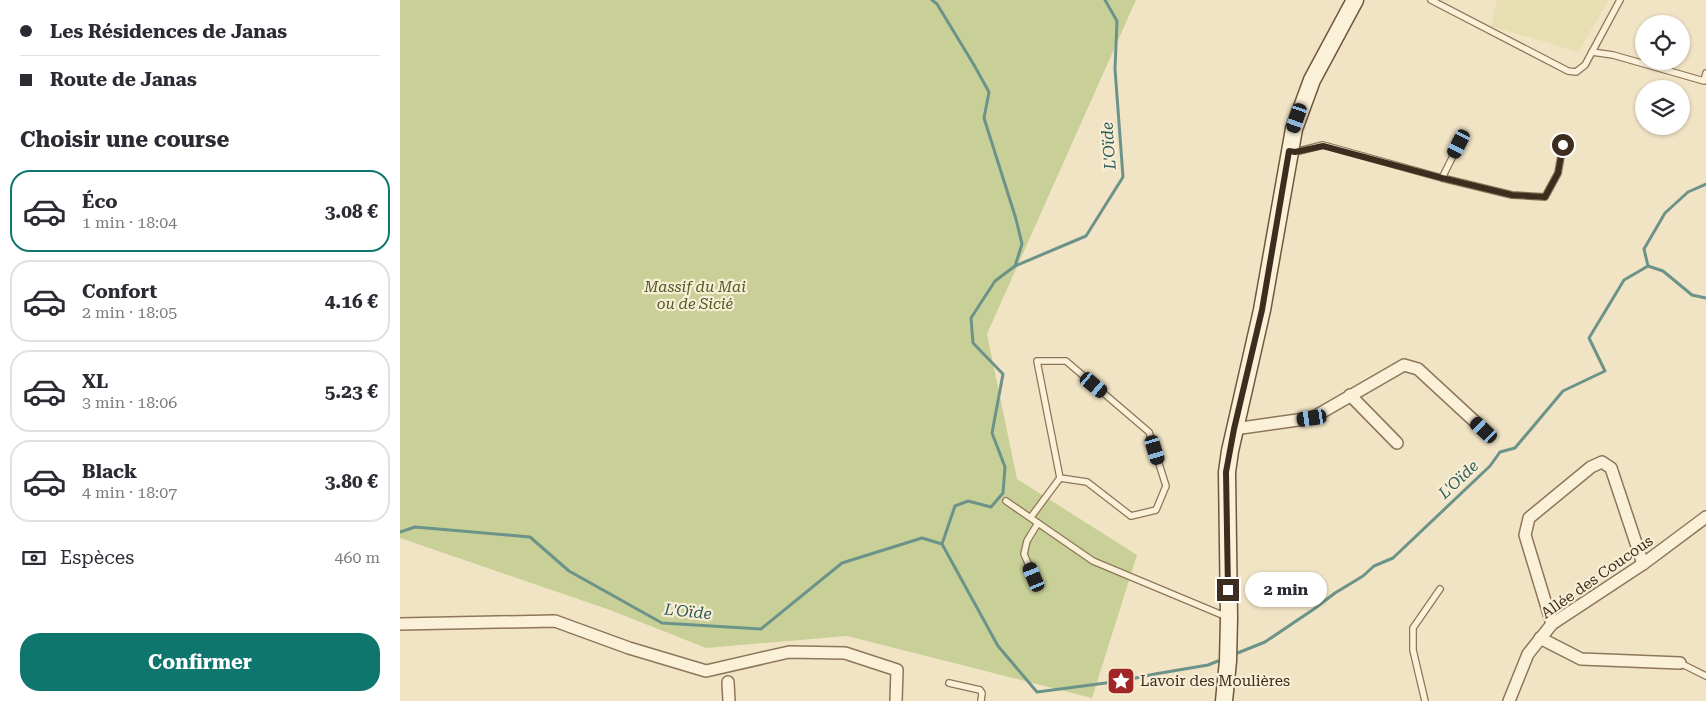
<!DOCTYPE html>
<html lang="fr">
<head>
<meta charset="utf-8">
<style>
  :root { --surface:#fff; --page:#f2f2f3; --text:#2b2b33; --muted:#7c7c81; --line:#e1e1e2; --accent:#0f766e }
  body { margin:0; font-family:"Roboto Serif",serif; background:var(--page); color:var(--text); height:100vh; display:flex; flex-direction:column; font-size:19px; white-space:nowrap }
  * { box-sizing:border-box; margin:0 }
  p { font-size:16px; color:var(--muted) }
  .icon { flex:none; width:28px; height:28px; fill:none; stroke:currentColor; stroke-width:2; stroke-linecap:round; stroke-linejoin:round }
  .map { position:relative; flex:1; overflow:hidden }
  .details { display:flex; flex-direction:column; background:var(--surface); width:400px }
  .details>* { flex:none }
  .guide { display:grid; align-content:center; height:110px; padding:0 20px; background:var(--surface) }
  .buttons { position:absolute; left:1235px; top:15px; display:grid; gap:10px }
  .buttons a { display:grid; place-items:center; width:55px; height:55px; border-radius:50%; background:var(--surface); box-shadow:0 1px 4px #0004; font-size:25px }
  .end { position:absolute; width:22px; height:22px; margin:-11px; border:6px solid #3c2d1e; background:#fff; box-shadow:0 0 0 2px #fff }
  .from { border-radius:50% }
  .bubble { position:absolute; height:35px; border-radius:18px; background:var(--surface); box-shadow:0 1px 4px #0004; font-size:16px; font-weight:700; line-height:35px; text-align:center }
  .car { position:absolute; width:15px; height:30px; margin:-15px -8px; border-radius:6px; box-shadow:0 0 4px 1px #0007; background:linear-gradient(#222 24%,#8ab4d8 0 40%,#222 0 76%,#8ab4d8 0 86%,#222 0) }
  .guide b { display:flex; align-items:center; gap:18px; height:48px; font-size:19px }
  .guide b+b { border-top:1px solid var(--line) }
  .guide i { width:12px; height:12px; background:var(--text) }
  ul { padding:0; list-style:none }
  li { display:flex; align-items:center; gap:15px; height:82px; margin:0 10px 8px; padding:0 10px; border:2px solid var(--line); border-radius:20px }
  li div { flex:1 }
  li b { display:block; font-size:19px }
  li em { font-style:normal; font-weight:700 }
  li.active { border-color:var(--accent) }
  li>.icon { width:45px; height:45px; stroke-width:1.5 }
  h2 { padding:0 20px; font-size:22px; line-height:60px }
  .pay { display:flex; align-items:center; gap:12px; height:55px; padding:0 20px; font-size:19px }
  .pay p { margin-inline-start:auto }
  .cta { display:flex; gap:10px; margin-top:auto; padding:10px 20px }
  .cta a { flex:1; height:58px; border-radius:20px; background:var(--accent); color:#fff; font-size:20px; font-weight:700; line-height:58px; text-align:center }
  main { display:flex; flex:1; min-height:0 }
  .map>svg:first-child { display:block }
  .farmland { fill:#e7dfb1 }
  .green { fill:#c8d098 }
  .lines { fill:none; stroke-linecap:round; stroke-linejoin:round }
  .stream { stroke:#6c938a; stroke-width:3 }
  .lane-casing { stroke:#8d7659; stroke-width:8 }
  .street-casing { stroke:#8d7659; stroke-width:14 }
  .secondary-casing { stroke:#6f563d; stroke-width:19 }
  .lane { stroke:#fbf1d9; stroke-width:5.5 }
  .street { stroke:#fbf1d9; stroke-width:11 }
  .secondary { stroke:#fbf1d9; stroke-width:16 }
  .route { stroke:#3c2d1e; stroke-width:6 }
  .labels { text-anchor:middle; stroke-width:4.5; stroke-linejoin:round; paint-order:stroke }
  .park-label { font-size:15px; font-style:italic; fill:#4b5a24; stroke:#f8eed5 }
  .street-label { font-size:15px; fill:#3c2d1e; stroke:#f8eed5 }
  .poi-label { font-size:15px; fill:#3c2d1e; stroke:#f8eed5; text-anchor:start }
  .water-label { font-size:16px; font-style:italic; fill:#2d5d5a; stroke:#f8eed5 }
</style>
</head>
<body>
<main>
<section class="details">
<div class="guide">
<b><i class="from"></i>Les Résidences de Janas</b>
<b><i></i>Route de Janas</b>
</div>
<h2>Choisir une course</h2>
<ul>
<li class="active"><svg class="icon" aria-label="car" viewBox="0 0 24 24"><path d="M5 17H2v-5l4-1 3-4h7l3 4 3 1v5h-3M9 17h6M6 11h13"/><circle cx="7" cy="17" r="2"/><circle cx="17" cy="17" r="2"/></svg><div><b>Éco</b><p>1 min · 18:04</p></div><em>3.08 €</em></li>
<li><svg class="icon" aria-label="car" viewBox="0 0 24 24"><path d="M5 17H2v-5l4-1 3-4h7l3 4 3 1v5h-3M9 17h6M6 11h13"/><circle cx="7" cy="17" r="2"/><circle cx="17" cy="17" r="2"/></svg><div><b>Confort</b><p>2 min · 18:05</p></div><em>4.16 €</em></li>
<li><svg class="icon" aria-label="car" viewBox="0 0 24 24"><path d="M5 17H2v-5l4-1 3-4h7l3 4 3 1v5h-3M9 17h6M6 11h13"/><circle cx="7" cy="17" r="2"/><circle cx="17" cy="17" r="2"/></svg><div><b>XL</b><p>3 min · 18:06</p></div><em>5.23 €</em></li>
<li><svg class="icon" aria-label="car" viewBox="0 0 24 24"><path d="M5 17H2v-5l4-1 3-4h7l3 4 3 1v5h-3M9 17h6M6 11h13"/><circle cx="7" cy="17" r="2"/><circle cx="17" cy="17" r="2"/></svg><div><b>Black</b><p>4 min · 18:07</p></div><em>3.80 €</em></li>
</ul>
<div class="pay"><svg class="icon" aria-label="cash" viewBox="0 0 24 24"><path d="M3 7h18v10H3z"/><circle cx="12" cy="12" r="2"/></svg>Espèces<p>460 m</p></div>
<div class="cta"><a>Confirmer</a></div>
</section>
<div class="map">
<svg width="1306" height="701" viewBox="0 0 1306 701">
  <rect width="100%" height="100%" fill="#f1e4c5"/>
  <polygon class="farmland" points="1097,0 1209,0 1178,52 1091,26"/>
  <polygon class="green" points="0,0 736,0 587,334 617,479 737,555 692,698 447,636 306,648 210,610 0,538"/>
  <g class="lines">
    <g class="stream">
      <polyline points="532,0 537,4 574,65 589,92 584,118 616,219 622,244 615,266"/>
      <polyline points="1248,266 1263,271 1292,295 1306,298"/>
      <polyline points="0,532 15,527 130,537 169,571 262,623 361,629 442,563 522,538 542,544 598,646 637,692 721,681 755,674 808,665 818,661"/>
      <polyline points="542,544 555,506 568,501 591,507 603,493 605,467 592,433 603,374 573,343 571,318 595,281 615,266 686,236 723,177 715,69 717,21 705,0"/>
      <polyline points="835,654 865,642 914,609 935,593 963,576 974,566 993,558 1090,466 1100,452 1115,448 1163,391 1205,371 1189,338 1224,280 1248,266 1244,249 1265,213 1288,192 1306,184"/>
    </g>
    <defs>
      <g id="lane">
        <polyline points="1031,0 1168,71 1176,72 1185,65 1220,0"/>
        <polyline points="1192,52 1213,55 1304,81 1306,73"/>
        <polyline points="891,151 895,152 923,145 1042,178 1112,195 1145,197 1158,173 1163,145"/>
        <polyline points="1042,178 1059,144"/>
        <polyline points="606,501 693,561 827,617"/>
        <polyline points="631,517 660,478 687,482 731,516 756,510 766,486 749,432 666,361 637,361 660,478"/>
        <polyline points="634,577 624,554 627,541 638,523"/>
        <polyline points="1280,663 1306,676"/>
        <polyline points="549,683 580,690 582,693 581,701"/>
        <polyline points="1025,701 1013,650 1013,628 1040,589"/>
      </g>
      <g id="street">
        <polyline points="950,395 997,443"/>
        <polyline points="834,429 912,418 1004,365 1018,369 1084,430"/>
        <polyline points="0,624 155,621 229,648 306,671 389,652 445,653 497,670 496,701"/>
        <polyline points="1152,624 1125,535 1129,518 1191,467 1202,462 1211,468 1243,564"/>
        <polyline points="1140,638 1181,659 1280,663"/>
        <polyline points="328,682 329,701"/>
        <polyline points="1109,701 1128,654 1152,624 1243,564 1306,517"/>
      </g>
      <polyline id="secondary" points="824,701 828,661 829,618 827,472 830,451 862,310 894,129 912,80 955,0"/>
    </defs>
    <use href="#lane" class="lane-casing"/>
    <use href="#street" class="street-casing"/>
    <use href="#secondary" class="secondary-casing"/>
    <use href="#lane" class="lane"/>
    <use href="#street" class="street"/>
    <use href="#secondary" class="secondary"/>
  </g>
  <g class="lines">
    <polyline class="route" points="828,590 826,472 834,429 862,310 889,151 895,152 923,146 1042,178 1112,195 1145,197 1158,173 1163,145"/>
  </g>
  <defs>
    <symbol id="sight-square" viewBox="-11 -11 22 22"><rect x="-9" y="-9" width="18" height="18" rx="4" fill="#a02726" stroke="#f8eed5"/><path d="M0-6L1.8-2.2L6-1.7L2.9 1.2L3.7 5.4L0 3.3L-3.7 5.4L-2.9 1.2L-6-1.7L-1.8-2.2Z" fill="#fff"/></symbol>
  </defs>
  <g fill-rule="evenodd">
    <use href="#sight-square" x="705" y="665" width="32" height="32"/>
  </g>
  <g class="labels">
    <g class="park-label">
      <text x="295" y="292">Massif du Mai<tspan x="295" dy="17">ou de Sicié</tspan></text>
    </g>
    <g class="street-label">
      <text transform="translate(1197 577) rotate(-35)" y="5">Allée des Coucous</text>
    </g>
    <g class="poi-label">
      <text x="740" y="686">Lavoir des Moulières</text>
    </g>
    <g class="water-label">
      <text transform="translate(708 146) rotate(-94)" y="6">L'Oïde</text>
      <text transform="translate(1058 479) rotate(-43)" y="6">L'Oïde</text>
      <text transform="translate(288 611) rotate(6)" y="6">L'Oïde</text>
    </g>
  </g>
</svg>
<div class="buttons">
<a><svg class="icon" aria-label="locate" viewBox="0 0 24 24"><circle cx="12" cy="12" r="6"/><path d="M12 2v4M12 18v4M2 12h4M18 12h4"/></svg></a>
<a><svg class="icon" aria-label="layers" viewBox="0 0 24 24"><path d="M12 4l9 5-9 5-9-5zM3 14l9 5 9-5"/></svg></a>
</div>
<i class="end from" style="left:1163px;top:145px"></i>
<i class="end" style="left:828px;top:590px"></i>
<div class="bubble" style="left:845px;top:572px;width:82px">2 min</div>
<i class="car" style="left:897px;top:118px;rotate:199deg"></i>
<i class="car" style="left:1059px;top:144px;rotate:207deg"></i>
<i class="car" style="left:694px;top:385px;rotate:130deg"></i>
<i class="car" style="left:912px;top:418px;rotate:262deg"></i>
<i class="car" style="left:1084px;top:430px;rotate:313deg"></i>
<i class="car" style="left:755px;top:450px;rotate:163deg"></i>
<i class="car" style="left:634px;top:577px;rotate:337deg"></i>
</div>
</main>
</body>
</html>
